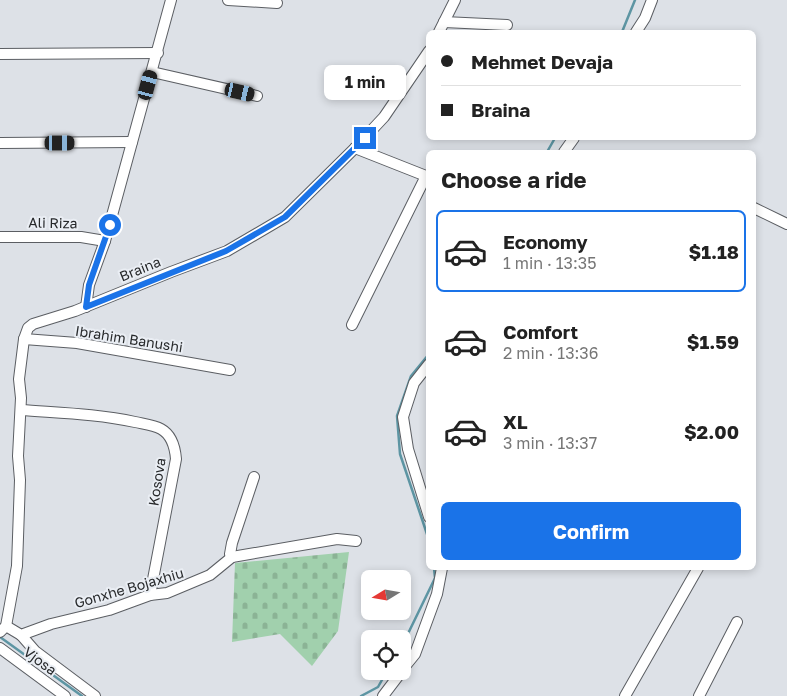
<!DOCTYPE html>
<html lang="en">
<head>
<meta charset="utf-8">
<style>
  :root { --surface:#fff; --page:#f2f2f2; --text:#222; --muted:#767676; --line:#e0e0e0; --accent:#1a73e8 }
  body { margin:0; font-family:"Golos Text",sans-serif; background:var(--page); color:var(--text); height:100vh; display:flex; flex-direction:column; font-size:19px; white-space:nowrap }
  * { box-sizing:border-box; margin:0 }
  p { font-size:16px; color:var(--muted) }
  .icon { flex:none; width:28px; height:28px; fill:none; stroke:currentColor; stroke-width:2; stroke-linecap:round; stroke-linejoin:round }
  .map { position:relative; flex:1; overflow:hidden }
  .drawer { position:absolute; left:426px; top:150px; width:330px; height:420px; display:flex; flex-direction:column; background:var(--surface); border-radius:8px; box-shadow:0 2px 8px #0003 }
  .drawer>* { flex:none }
  .banner { position:absolute; left:426px; top:30px; width:330px; height:110px; border-radius:8px; box-shadow:0 2px 8px #0003; display:grid; align-content:center; height:110px; padding:0 15px; background:var(--surface) }
  .needle { width:32px; rotate:259deg }
  .tools { position:absolute; left:361px; top:570px; display:grid; gap:10px }
  .tools a { display:grid; place-items:center; width:50px; height:50px; border-radius:8px; background:var(--surface); box-shadow:0 2px 8px #0003; font-size:25px }
  .end { position:absolute; width:22px; height:22px; margin:-11px; border:6px solid #1a73e8; background:#fff; box-shadow:0 0 0 2px #fff }
  .from { border-radius:50% }
  .bubble { position:absolute; height:35px; border-radius:8px; background:var(--surface); box-shadow:0 2px 8px #0003; font-size:16px; font-weight:700; line-height:35px; text-align:center }
  .car { position:absolute; width:15px; height:30px; margin:-15px -8px; border-radius:6px; box-shadow:0 0 4px 1px #0007; background:linear-gradient(#222 24%,#8ab4d8 0 40%,#222 0 76%,#8ab4d8 0 86%,#222 0) }
  .banner b { display:flex; align-items:center; gap:18px; height:48px; font-size:19px }
  .banner b+b { border-top:1px solid var(--line) }
  .banner i { width:12px; height:12px; background:var(--text) }
  ul { padding:0; list-style:none }
  li { display:flex; align-items:center; gap:15px; height:82px; margin:0 10px 8px; padding:0 5px; border:2px solid transparent; border-radius:8px }
  li div { flex:1 }
  li b { display:block; font-size:19px }
  li em { font-style:normal; font-weight:700 }
  li.active { border-color:var(--accent) }
  li>.icon { width:45px; height:45px; stroke-width:1.5 }
  h2 { padding:0 15px; font-size:22px; line-height:60px }
  .cta { display:flex; gap:10px; margin-top:auto; padding:10px 15px }
  .cta a { flex:1; height:58px; border-radius:8px; background:var(--accent); color:#fff; font-size:20px; font-weight:700; line-height:58px; text-align:center }
  .map>svg:first-child { display:block }
  .cemetery { fill:url(#cemetery-stones) }
  .lines { fill:none; stroke-linecap:round; stroke-linejoin:round }
  .stream { stroke:#5d95a3; stroke-width:2.5 }
  .minor-casing { stroke:#5b5e63; stroke-width:12 }
  .minor { stroke:#fff; stroke-width:10 }
  .route { stroke:#1a73e8; stroke-width:6 }
  .labels { text-anchor:middle; stroke-width:4; stroke-linejoin:round; paint-order:stroke }
  .street-label { font-size:14px; fill:#27292b; stroke:#eaeef4 }
</style>
</head>
<body>
<div class="map">
<svg width="787" height="696" viewBox="0 0 787 696">
  <defs>
    <pattern id="cemetery-stones" width="16" height="16" patternUnits="userSpaceOnUse" patternTransform="scale(1.25)"><rect width="16" height="16" fill="#a1d0ad"/><path d="M2 7V4a2 2 0 0 1 4 0v3zM10 15v-3a2 2 0 0 1 4 0v3z" fill="#8bb395"/></pattern>
  </defs>
  <rect width="100%" height="100%" fill="#dde1e7"/>
  <polygon class="cemetery" points="349,552 338,631 312,666 280,634 232,642 235,563"/>
  <g class="lines">
    <g class="stream">
      <polyline points="622,32 635,0"/>
      <polyline points="547,152 555,138"/>
      <polyline points="429,354 411,376 397,416 400,454 429,540"/>
      <polyline points="0,637 82,696"/>
      <polyline points="402,646 435,578 434,568"/>
      <polyline points="361,696 378,687 387,671"/>
    </g>
    <defs>
      <g id="minor">
        <polyline points="228,0 277,3"/>
        <polyline points="444,22 507,25"/>
        <polyline points="439,32 455,0"/>
        <polyline points="636,32 645,18 652,0"/>
        <polyline points="0,54 158,53"/>
        <polyline points="152,72 257,96"/>
        <polyline points="0,143 132,142"/>
        <polyline points="564,152 574,138"/>
        <polyline points="754,208 787,224"/>
        <polyline points="0,237 81,237 105,241"/>
        <polyline points="86,307 89,285 105,241 171,0"/>
        <polyline points="352,325 426,176 355,148"/>
        <polyline points="24,339 77,343 230,370"/>
        <polyline points="429,364 414,383 403,417 408,449 429,517"/>
        <path d="M21 410C59 413 98 414 135 422 144 424 154 425 161 429 172 435 175 447 176 459L150 595"/>
        <polyline points="232,557 230,554 232,543 254,477"/>
        <polyline points="6,626 21,635 51,624 109,610 150,595 167,593 210,575 232,557 337,539 356,541"/>
        <polyline points="0,632 6,626 17,566 20,480 18,456 21,398 19,379 24,339 28,328 33,324 75,311 171,272 227,251 285,217 355,148 384,117 429,51"/>
        <polyline points="21,635 35,651 95,696"/>
        <polyline points="0,648 65,696"/>
        <polyline points="402,670 415,654 437,594 442,568"/>
        <polyline points="383,696 402,671"/>
        <polyline points="625,696 698,568"/>
        <polyline points="699,696 737,622"/>
      </g>
    </defs>
    <use href="#minor" class="minor-casing"/>
    <use href="#minor" class="minor"/>
  </g>
  <g class="lines">
    <polyline class="route" points="110,225 89,285 86,307 226,251 285,217 365,138"/>
  </g>
  <g class="labels">
    <g class="street-label">
      <text transform="translate(53 223) rotate(1)" y="5">Ali Riza</text>
      <text transform="translate(140 269) rotate(-22)" y="5">Braina</text>
      <text transform="translate(129 339) rotate(9)" y="5">Ibrahim Banushi</text>
      <text transform="translate(157 482) rotate(-81)" y="5">Kosova</text>
      <text transform="translate(129 588) rotate(-16)" y="5">Gonxhe Bojaxhiu</text>
      <text transform="translate(40 661) rotate(37)" y="5">Vjosa</text>
    </g>
  </g>
</svg>
<div class="tools">
<a><svg class="needle" viewBox="-14 -14 28 28"><path d="M0-13l5 13h-10z" fill="#e53935"/><path d="M0 13l5-13h-10z" fill="#767676"/></svg></a>
<a><svg class="icon" aria-label="locate" viewBox="0 0 24 24"><circle cx="12" cy="12" r="6"/><path d="M12 2v4M12 18v4M2 12h4M18 12h4"/></svg></a>
</div>
<i class="end from" style="left:110px;top:225px"></i>
<i class="end" style="left:365px;top:138px"></i>
<div class="bubble" style="left:324px;top:65px;width:82px">1 min</div>
<i class="car" style="left:148px;top:85px;rotate:15deg"></i>
<i class="car" style="left:240px;top:92px;rotate:103deg"></i>
<i class="car" style="left:60px;top:143px;rotate:90deg"></i>
<div class="banner">
<b><i class="from"></i>Mehmet Devaja</b>
<b><i></i>Braina</b>
</div>
<section class="drawer">
<h2>Choose a ride</h2>
<ul>
<li class="active"><svg class="icon" aria-label="car" viewBox="0 0 24 24"><path d="M5 17H2v-5l4-1 3-4h7l3 4 3 1v5h-3M9 17h6M6 11h13"/><circle cx="7" cy="17" r="2"/><circle cx="17" cy="17" r="2"/></svg><div><b>Economy</b><p>1 min · 13:35</p></div><em>$1.18</em></li>
<li><svg class="icon" aria-label="car" viewBox="0 0 24 24"><path d="M5 17H2v-5l4-1 3-4h7l3 4 3 1v5h-3M9 17h6M6 11h13"/><circle cx="7" cy="17" r="2"/><circle cx="17" cy="17" r="2"/></svg><div><b>Comfort</b><p>2 min · 13:36</p></div><em>$1.59</em></li>
<li><svg class="icon" aria-label="car" viewBox="0 0 24 24"><path d="M5 17H2v-5l4-1 3-4h7l3 4 3 1v5h-3M9 17h6M6 11h13"/><circle cx="7" cy="17" r="2"/><circle cx="17" cy="17" r="2"/></svg><div><b>XL</b><p>3 min · 13:37</p></div><em>$2.00</em></li>
</ul>
<div class="cta"><a>Confirm</a></div>
</section>
</div>
</body>
</html>
